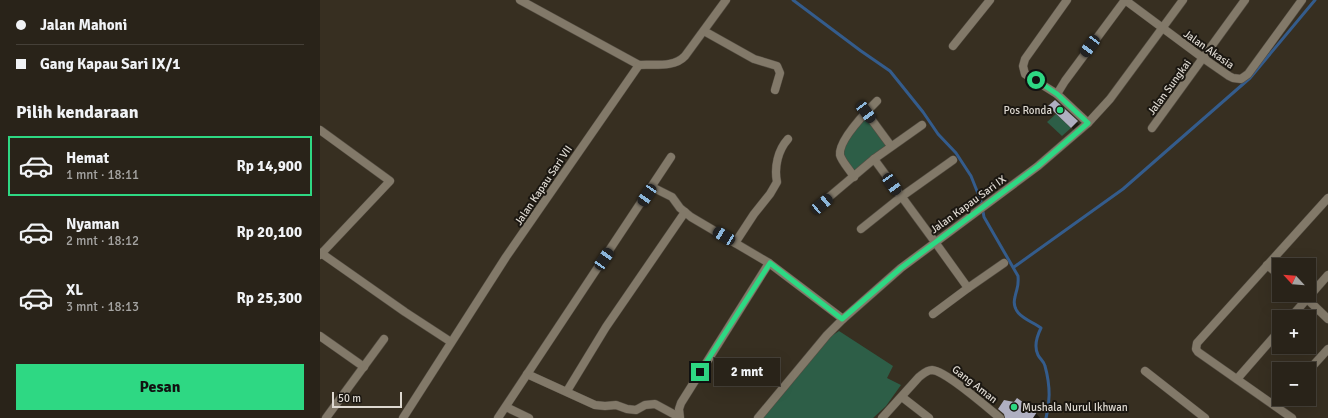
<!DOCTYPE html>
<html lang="id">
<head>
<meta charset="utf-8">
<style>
  :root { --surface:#292319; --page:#312b22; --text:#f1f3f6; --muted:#a5a4a2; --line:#454038; --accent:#2ed883 }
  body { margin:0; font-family:Signika,sans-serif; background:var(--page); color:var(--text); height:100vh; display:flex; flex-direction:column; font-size:15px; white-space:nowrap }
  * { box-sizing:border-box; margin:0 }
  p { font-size:13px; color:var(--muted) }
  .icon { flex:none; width:22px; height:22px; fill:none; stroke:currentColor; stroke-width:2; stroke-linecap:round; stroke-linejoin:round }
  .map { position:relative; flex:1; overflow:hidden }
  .side { display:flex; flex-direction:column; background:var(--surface); width:320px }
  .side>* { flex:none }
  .hud { display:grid; align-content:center; height:88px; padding:0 16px; background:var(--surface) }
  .needle { width:26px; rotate:296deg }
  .fabs { position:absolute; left:952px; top:258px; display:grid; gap:8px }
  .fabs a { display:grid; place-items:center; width:44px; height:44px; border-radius:0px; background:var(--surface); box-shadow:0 4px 16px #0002,0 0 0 1px var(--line); font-size:20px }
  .scale { position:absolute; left:12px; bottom:10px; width:70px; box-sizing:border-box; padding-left:4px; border:2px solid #ded9d1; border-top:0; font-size:11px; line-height:14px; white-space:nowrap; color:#ded9d1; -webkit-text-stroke:3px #1b1711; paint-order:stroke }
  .end { position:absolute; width:18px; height:18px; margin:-9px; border:5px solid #2ed883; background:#111; box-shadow:0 0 0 2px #111 }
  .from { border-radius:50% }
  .bubble { position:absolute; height:28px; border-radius:0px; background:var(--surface); box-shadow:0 4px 16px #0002,0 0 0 1px var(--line); font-size:13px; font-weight:700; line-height:28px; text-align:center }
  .car { position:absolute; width:12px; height:24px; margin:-12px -6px; border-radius:5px; box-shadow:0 0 3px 1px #0007; background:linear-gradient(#222 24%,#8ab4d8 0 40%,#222 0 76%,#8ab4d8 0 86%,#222 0) }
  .hud b { display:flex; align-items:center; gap:14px; height:38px; font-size:15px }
  .hud b+b { border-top:1px solid var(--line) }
  .hud i { width:10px; height:10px; background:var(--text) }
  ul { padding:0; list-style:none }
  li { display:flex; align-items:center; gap:12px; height:60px; margin:0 8px 6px; padding:0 8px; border:2px solid transparent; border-radius:0px }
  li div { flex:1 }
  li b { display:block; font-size:15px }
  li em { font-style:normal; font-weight:700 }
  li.active { border-color:var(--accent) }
  li>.icon { width:36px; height:36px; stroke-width:1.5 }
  h2 { padding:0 16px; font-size:18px; line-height:48px }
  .cta { display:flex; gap:8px; margin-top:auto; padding:8px 16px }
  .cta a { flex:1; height:46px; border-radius:0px; background:var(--accent); color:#111; font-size:16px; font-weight:700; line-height:46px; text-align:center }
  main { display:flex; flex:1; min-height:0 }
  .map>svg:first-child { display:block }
  .green { fill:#2d5e47 }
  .shadow { fill:#0007 }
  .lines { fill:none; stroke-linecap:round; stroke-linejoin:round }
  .stream { stroke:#345c8c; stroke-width:3 }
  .building { fill:#afafc1 }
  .street-casing { stroke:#544d42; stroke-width:9 }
  .street { stroke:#827969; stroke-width:8 }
  .route { stroke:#2ed883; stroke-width:5 }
  .poi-dot { fill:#2ed883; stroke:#1b1711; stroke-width:1.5 }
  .labels { text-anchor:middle; stroke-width:4; stroke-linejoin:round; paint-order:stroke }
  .street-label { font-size:11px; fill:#ded9d1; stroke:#1b1711 }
  .poi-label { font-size:11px; fill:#ded9d1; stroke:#1b1711; text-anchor:end }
</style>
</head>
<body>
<main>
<section class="side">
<div class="hud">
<b><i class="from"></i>Jalan Mahoni</b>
<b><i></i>Gang Kapau Sari IX/1</b>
</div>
<h2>Pilih kendaraan</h2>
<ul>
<li class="active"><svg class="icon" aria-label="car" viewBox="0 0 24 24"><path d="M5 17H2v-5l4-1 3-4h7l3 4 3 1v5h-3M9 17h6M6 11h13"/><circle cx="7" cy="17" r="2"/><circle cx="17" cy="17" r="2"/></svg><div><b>Hemat</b><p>1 mnt · 18:11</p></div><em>Rp 14,900</em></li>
<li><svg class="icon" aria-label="car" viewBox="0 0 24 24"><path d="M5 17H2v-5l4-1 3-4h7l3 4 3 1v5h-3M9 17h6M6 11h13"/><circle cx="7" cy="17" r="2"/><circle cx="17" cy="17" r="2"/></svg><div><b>Nyaman</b><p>2 mnt · 18:12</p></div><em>Rp 20,100</em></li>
<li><svg class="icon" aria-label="car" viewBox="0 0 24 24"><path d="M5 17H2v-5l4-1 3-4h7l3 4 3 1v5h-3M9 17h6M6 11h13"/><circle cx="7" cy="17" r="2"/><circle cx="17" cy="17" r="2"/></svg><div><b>XL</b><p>3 mnt · 18:13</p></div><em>Rp 25,300</em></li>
</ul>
<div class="cta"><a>Pesan</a></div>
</section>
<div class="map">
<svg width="1008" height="418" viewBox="0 0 1008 418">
  <rect width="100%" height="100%" fill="#372f21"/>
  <g class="green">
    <polygon points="736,114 751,128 742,136 727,122"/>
    <polygon points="546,118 567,144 535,174 522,152 522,146 543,120"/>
    <polygon points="519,331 573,366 567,378 581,385 566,406 553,418 441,418 510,337"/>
  </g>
  <g class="shadow">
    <polygon points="735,101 760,125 754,130 730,106"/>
    <polygon points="716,413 720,418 686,418 685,415"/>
  </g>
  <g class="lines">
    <g class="stream">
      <path d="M473 0 541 51 570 71 603 112 618 134 636 153 651 176 661 201 664 217 698 276C699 287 697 287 695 297 690 315 710 320 721 328 717 336 714 347 718 355 720 359 724 361 725 366 730 384 731 400 726 418"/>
      <polyline points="694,267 803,189 930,78 995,0"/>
    </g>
  </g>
  <g class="building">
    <polygon points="735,100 758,121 751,128 728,106"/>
    <polygon points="697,398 717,412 713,418 685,418 684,414 678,409 684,400 694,402"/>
  </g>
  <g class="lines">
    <defs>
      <g id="street">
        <polyline points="200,0 319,65"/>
        <polyline points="747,0 705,59 703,66 705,74 737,94 768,123"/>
        <polyline points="805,0 883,58 909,76 913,78 921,79 928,74 982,0"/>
        <polyline points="384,31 434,59 457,66 460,73 455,90"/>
        <polyline points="633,46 670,0"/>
        <path d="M319 65C334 64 354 68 365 56L406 0"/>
        <polyline points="737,94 745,81 805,0"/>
        <polyline points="546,112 571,146"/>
        <polyline points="832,128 925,0"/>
        <polyline points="0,130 70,181 0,255"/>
        <polyline points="554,159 615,242 648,288 613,314"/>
        <path d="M534 177C530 170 522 162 520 155 518 140 547 111 557 101"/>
        <polyline points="332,187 352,197 360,208 371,217 449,263 523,319"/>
        <polyline points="502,203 554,159 602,125"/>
        <polyline points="541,229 581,197 633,160"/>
        <path d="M415 243 434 214 450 194 457 182C454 167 458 150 468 139"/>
        <polyline points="1,253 85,312 131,342"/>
        <polyline points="947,265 959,275"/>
        <polyline points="648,288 684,263"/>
        <polyline points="984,296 1008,319"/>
        <polyline points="971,317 1008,275"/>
        <polyline points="0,336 44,367"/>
        <polyline points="989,370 1008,349"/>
        <polyline points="825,371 885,418"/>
        <polyline points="207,374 275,405 285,406 296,405 307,409 316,410 325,405 335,404 359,417"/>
        <polyline points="917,379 959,331"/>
        <polyline points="247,391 286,327 365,212"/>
        <polyline points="582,397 609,418"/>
        <polyline points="956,406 963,399"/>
        <polyline points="186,407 209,418"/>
        <polyline points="6,418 64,339"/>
        <polyline points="83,418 186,257 319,65"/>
        <polyline points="178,418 351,157"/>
        <polyline points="360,418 359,409 361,403 449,263"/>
        <polyline points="438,418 507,335 523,319 581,268 718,166 768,123 790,99 863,0"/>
        <path d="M562 418 599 377C603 374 607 370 612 370 626 371 668 408 680 418"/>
        <polyline points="972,418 878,352 876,349 877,343 1008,198"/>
      </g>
    </defs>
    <use href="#street" class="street-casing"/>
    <use href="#street" class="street"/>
  </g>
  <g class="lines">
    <polyline class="route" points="380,372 450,263 522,319 581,268 718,166 768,123 737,94 716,80"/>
  </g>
  <g class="poi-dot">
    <circle cx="740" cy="110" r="4"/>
    <circle cx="694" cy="407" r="4"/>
  </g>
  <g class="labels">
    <g class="street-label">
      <text transform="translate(889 49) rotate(35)" y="4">Jalan Akasia</text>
      <text transform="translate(849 87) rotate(-54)" y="4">Jalan Sungkai</text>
      <text transform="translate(223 185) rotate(-56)" y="4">Jalan Kapau Sari VII</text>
      <text transform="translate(648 204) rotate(-36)" y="4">Jalan Kapau Sari IX</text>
      <text transform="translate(655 384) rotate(38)" y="4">Gang Aman</text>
    </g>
    <g class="poi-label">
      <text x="732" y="114">Pos Ronda</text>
      <text x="702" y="411" text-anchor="start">Mushala Nurul Ikhwan</text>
    </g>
  </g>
</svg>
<div class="fabs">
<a><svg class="needle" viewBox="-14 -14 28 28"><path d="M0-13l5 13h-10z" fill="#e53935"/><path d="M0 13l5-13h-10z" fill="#a5a4a2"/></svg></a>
<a>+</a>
<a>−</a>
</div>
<div class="scale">50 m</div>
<i class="end from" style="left:716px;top:80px"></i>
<i class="end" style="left:380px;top:372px"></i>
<div class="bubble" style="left:394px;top:358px;width:66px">2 mnt</div>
<i class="car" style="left:770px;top:46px;rotate:217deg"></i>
<i class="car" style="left:546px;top:112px;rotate:143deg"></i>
<i class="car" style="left:572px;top:184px;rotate:145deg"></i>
<i class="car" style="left:327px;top:195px;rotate:214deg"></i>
<i class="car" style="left:502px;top:204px;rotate:50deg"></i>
<i class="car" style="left:404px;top:236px;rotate:301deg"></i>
<i class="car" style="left:284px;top:259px;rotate:34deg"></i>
</div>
</main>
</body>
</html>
